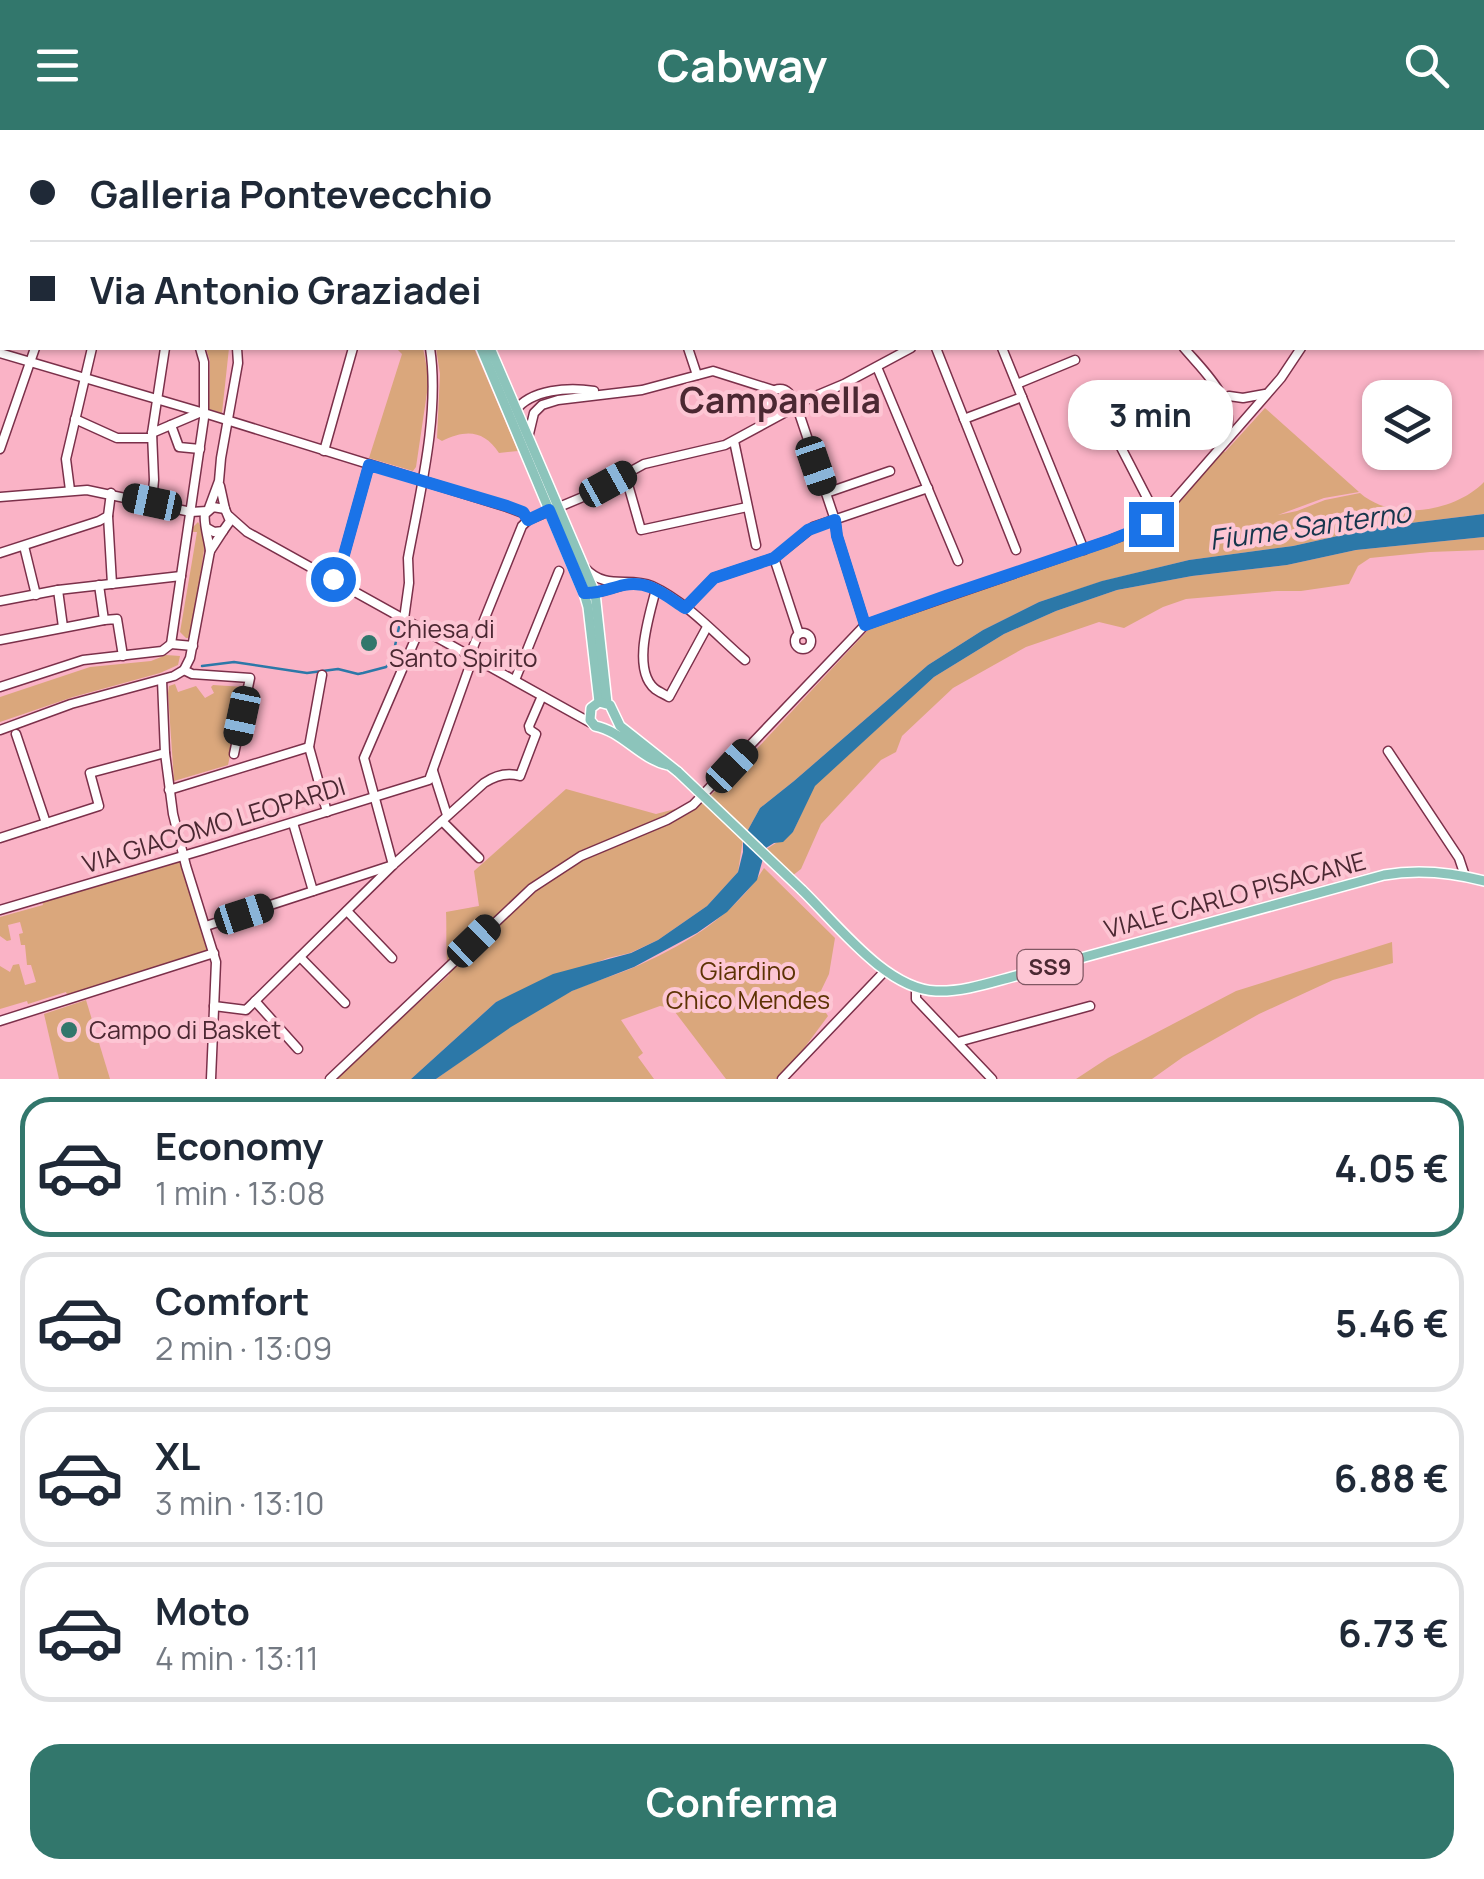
<!DOCTYPE html>
<html lang="it">
<head>
<meta charset="utf-8">
<style>
  :root { --surface:#fff; --page:#f2f2f3; --text:#1f2937; --muted:#747a83; --line:#e0e1e3; --accent:#32776c }
  body { margin:0; font-family:Manrope,sans-serif; background:var(--page); color:var(--text); height:100vh; display:flex; flex-direction:column; font-size:38px; white-space:nowrap }
  * { box-sizing:border-box; margin:0 }
  p { font-size:32px; color:var(--muted) }
  .icon { flex:none; width:55px; height:55px; fill:none; stroke:currentColor; stroke-width:2; stroke-linecap:round; stroke-linejoin:round }
  .map { position:relative; height:949px; overflow:hidden }
  .sheet { display:flex; flex-direction:column; background:var(--surface); flex:1 }
  .sheet>* { flex:none }
  .top-card { position:absolute; left:0px; top:0px; width:1485px; height:220px; box-shadow:0 2px 8px #0004; display:grid; align-content:center; height:220px; padding:0 30px; background:var(--surface) }
  .fabs { position:absolute; left:1362px; top:250px; display:grid; gap:20px }
  .fabs a { display:grid; place-items:center; width:90px; height:90px; border-radius:20px; background:var(--surface); box-shadow:0 2px 8px #0004; font-size:50px }
  .end { position:absolute; width:45px; height:45px; margin:-22px; border:12px solid #1a73e8; background:#fff; box-shadow:0 0 0 5px #fff }
  .from { border-radius:50% }
  .bubble { position:absolute; height:70px; border-radius:30px; background:var(--surface); box-shadow:0 2px 8px #0004; font-size:32px; font-weight:700; line-height:70px; text-align:center }
  .car { position:absolute; width:30px; height:60px; margin:-30px -15px; border-radius:12px; box-shadow:0 0 8px 2px #0007; background:linear-gradient(#222 24%,#8ab4d8 0 40%,#222 0 76%,#8ab4d8 0 86%,#222 0) }
  .top-card b { display:flex; align-items:center; gap:35px; height:95px; font-size:38px }
  .top-card b+b { border-top:2px solid var(--line) }
  .top-card i { width:25px; height:25px; background:var(--text) }
  ul { padding:18px 0 0; list-style:none }
  li { display:flex; align-items:center; gap:30px; height:140px; margin:0 20px 15px; padding:0 10px; border:5px solid var(--line); border-radius:30px }
  li div { flex:1 }
  li b { display:block; font-size:38px }
  li em { font-style:normal; font-weight:700 }
  li.on { border-color:var(--accent) }
  li>.icon { width:90px; height:90px; stroke-width:1.5 }
  .cta { display:flex; gap:20px; margin-top:auto; padding:20px 30px }
  .cta a { flex:1; height:115px; border-radius:30px; background:var(--accent); color:#fff; font-size:40px; font-weight:700; line-height:115px; text-align:center }
  header { display:flex; justify-content:space-between; align-items:center; height:130px; padding:0 30px; background:var(--accent); color:#fff; font-size:45px; font-weight:700 }
  .map>svg:first-child { display:block }
  .green { fill:#daa77c }
  .water { fill:#2c78a8 }
  .lines { fill:none; stroke-linecap:round; stroke-linejoin:round }
  .stream { stroke:#2c78a8; stroke-width:2.5 }
  .minor-tunnel { stroke:#d797a8; stroke-width:8; stroke-dasharray:8 4; stroke-linecap:butt }
  .minor-casing { stroke:#7b304a; stroke-width:11 }
  .major-casing { stroke:#fff; stroke-width:12 }
  .minor { stroke:#fff; stroke-width:8 }
  .major { stroke:#8cc4bb; stroke-width:9 }
  .rail-casing { stroke:#a77180; stroke-width:6 }
  .rail { stroke:#fdc6d4; stroke-width:2.5; stroke-dasharray:8; stroke-linecap:butt }
  .major-bridge-casing { stroke:#fff; stroke-width:12; stroke-linecap:butt }
  .major-bridge { stroke:#8cc4bb; stroke-width:9 }
  .route { stroke:#1a73e8; stroke-width:12 }
  .poi-dot { fill:#32776c; stroke:#fdc6d4; stroke-width:4 }
  .labels { text-anchor:middle; stroke-width:8; stroke-linejoin:round; paint-order:stroke }
  .shield { fill:#fdc6d4; stroke:#805763; stroke-width:2.5 }
  .shield-label { font-size:22px; font-weight:bold; fill:#4b2832 }
  .poi-label { font-size:25px; fill:#4b2832; stroke:#fdc6d4; text-anchor:start }
  .street-label { font-size:25px; fill:#4b2832; stroke:#fdc6d4 }
  .park-label { font-size:25px; fill:#5d3305; stroke:#fdc6d4 }
  .water-label { font-size:28px; font-style:italic; fill:#15354b; stroke:#fdc6d4 }
  .district-label { font-size:35px; font-weight:bold; fill:#4b2832; stroke:#fdc6d4 }
</style>
</head>
<body>
<header><svg class="icon" aria-label="menu" viewBox="0 0 24 24"><path d="M4 6h16M4 12h16M4 18h16"/></svg>Cabway<svg class="icon" aria-label="search" viewBox="0 0 24 24"><circle cx="10" cy="10" r="6"/><path d="M15 15l6 6"/></svg></header>
<div class="map">
<svg width="1484" height="949" viewBox="0 0 1484 949">
  <rect width="100%" height="100%" fill="#fab3c6"/>
  <g class="green">
    <polygon points="206,218 229,218 222,283 209,279 210,231"/>
    <polygon points="396,218 423,218 429,249 416,337 413,341 369,328 402,224"/>
    <path d="M436 218H474L518 321 499 323C484 300 466 299 442 311L437 308 440 244Z"/>
    <path d="M1265 278 1359 362 1324 368 1278 385 1297 381 1325 370 1360 363C1393 392 1455 382 1484 352V384L1378 397 1293 416 1189 430 1103 451 1039 472 983 500 928 535 794 651 760 678 743 709 738 742 707 776 658 810 630 823 608 828 496 872 411 949H335L449 845C445 830 447 799 446 782L479 776 474 741 566 659 656 684 702 672 723 655 871 497 1141 402C1176 385 1198 349 1222 320L1225 322Z"/>
    <polygon points="198,392 206,406 192,503 189,508 186,508 180,502 197,402 193,402 193,397"/>
    <polygon points="1484,407 1484,420 1430,422 1370,428 1358,436 1349,454 1301,461 1277,461 1186,469 1163,477 1124,498 1099,492 1026,517 953,558 902,606 896,622 881,630 821,694 801,739 792,746 765,720 793,702 814,656 934,547 1004,504 1056,481 1117,460 1192,446 1287,435 1356,420"/>
    <polygon points="166,525 180,526 178,535 160,543 73,567 0,592 0,567 90,537 151,531"/>
    <polygon points="175,554 178,562 196,556 205,568 214,563 211,557 213,555 245,557 228,635 174,651 168,563 169,556"/>
    <polygon points="185,723 215,825 70,873 66,862 28,874 27,871 0,879 0,836 10,842 13,835 19,834 25,855 36,852 31,835 27,835 25,815 21,815 19,804 23,803 20,792 8,795 11,810 7,811 0,806 0,787 43,775 41,767"/>
    <path d="M764 738 835 808 829 844 817 869 828 886 802 921 776 949H726L672 878 660 876 621 890 643 923 638 927 654 949H436C480 918 524 884 572 861 591 852 611 847 630 839 680 818 735 786 764 738Z"/>
    <polygon points="1392,812 1393,833 1333,850 1259,884 1183,927 1152,949 1076,949 1108,928 1236,861"/>
    <polygon points="86,870 110,949 59,949 44,884"/>
  </g>
  <polygon class="water" points="1484,384 1484,407 1356,420 1287,435 1192,446 1117,460 1056,481 1004,504 934,547 815,656 793,702 783,712 774,713 766,718 757,750 727,782 697,803 634,837 572,861 511,897 436,949 411,949 496,872 553,844 631,823 658,810 707,776 738,742 743,722 743,709 760,678 794,651 928,535 983,500 1039,472 1102,451 1189,430 1293,416 1378,397"/>
  <g class="lines">
    <g class="stream">
      <polyline points="164,0 165,1"/>
      <polyline points="202,536 234,532 307,543 338,539 358,544 363,543 386,537 392,530 399,497"/>
    </g>
    <polyline class="minor-tunnel" points="1351,2 1352,0"/>
    <defs>
      <g id="minor">
        <polyline points="288,0 297,2"/>
        <polyline points="688,0 697,2"/>
        <polyline points="1235,0 1237,2"/>
        <polyline points="0,2 2,3"/>
        <polyline points="31,2 32,0"/>
        <polyline points="172,2 173,0"/>
        <polyline points="455,2 456,0"/>
        <polyline points="533,2 534,0"/>
        <polyline points="706,2 706,0"/>
        <polyline points="1225,2 1229,0"/>
        <polyline points="0,72 2,72"/>
        <polyline points="0,97 2,98"/>
        <polyline points="0,127 2,119"/>
        <polyline points="0,147 2,147"/>
        <polyline points="688,218 697,245"/>
        <polyline points="936,218 1016,420"/>
        <polyline points="1002,218 1084,420"/>
        <path d="M1184 218C1207 245 1236 269 1226 307"/>
        <polyline points="0,223 204,283 507,377 523,383 528,390"/>
        <polyline points="877,237 958,431"/>
        <polyline points="1017,254 1075,230"/>
        <circle cx="780" cy="271" r="12"/>
        <polyline points="1229,266 1243,268 1265,264"/>
        <polyline points="1097,271 1158,389"/>
        <polyline points="796,274 835,390 837,406 865,495"/>
        <polyline points="794,275 844,254 911,218"/>
        <path d="M515 281C531 259 569 257 594 261"/>
        <polyline points="75,289 117,308 152,308"/>
        <polyline points="964,289 1022,267"/>
        <polyline points="171,295 179,317 200,319"/>
        <polyline points="152,303 199,283"/>
        <polyline points="528,308 534,283 542,275 558,270 642,260 713,241 773,260"/>
        <polyline points="734,311 756,415"/>
        <polyline points="0,319 35,218"/>
        <polyline points="324,321 353,218"/>
        <polyline points="625,344 641,400 747,377"/>
        <polyline points="70,360 66,329 92,218"/>
        <polyline points="826,363 890,341"/>
        <polyline points="0,367 87,360 191,382 207,381"/>
        <polyline points="152,372 154,350 152,303 165,218"/>
        <polyline points="209,378 219,351 221,328 238,233 237,218"/>
        <polyline points="108,386 112,454"/>
        <polyline points="229,386 247,402 591,593"/>
        <polyline points="207,398 214,402 223,401 230,391 225,379 220,356"/>
        <polyline points="24,416 36,465"/>
        <path d="M210 421C209 411 203 392 205 384L213 377 225 379"/>
        <polyline points="0,423 99,391 108,386 111,363"/>
        <polyline points="774,428 799,504"/>
        <path d="M585 438C606 461 629 446 652 456 687 472 716 505 745 530"/>
        <polyline points="333,449 342,432 369,335"/>
        <path d="M656 459C650 484 631 539 655 559 659 562 664 564 669 567L707 497"/>
        <polyline points="58,460 63,497"/>
        <polyline points="584,463 595,463 624,455"/>
        <polyline points="0,471 58,460 181,446"/>
        <polyline points="685,478 714,448 774,428 813,397 928,358"/>
        <path d="M404 489 409 453 408 428C420 363 440 283 430 218"/>
        <polyline points="104,490 117,489 123,526"/>
        <circle cx="803" cy="511" r="8"/>
        <polyline points="0,510 104,490 99,455"/>
        <polyline points="171,514 204,288 204,232 200,218"/>
        <polyline points="470,525 522,396 528,390 590,364 644,334 725,315 786,282"/>
        <polyline points="184,540 192,544 250,548 234,624"/>
        <polyline points="322,545 309,617 327,682"/>
        <polyline points="162,550 165,623 173,684 186,736 216,832 211,949"/>
        <polyline points="515,550 559,441"/>
        <polyline points="0,557 83,530 162,521 171,514 193,516"/>
        <polyline points="0,600 71,574 174,546 184,540 190,528 210,421 223,401"/>
        <polyline points="16,604 46,693"/>
        <polyline points="1388,621 1459,728 1465,746"/>
        <polyline points="433,641 447,685"/>
        <polyline points="169,660 309,617"/>
        <polyline points="442,691 479,728"/>
        <polyline points="293,693 313,761"/>
        <polyline points="0,708 99,676 90,643 165,623"/>
        <polyline points="0,780 203,720 429,650 473,527"/>
        <polyline points="347,781 392,828"/>
        <polyline points="206,796 393,735 364,628 420,498"/>
        <polyline points="300,827 345,873"/>
        <polyline points="916,858 916,869 992,949"/>
        <polyline points="255,871 298,919"/>
        <path d="M214 876 246 880 393 735 484 653C496 645 507 642 520 646L536 604 530 600 529 596 542 566"/>
        <polyline points="0,891 214,823"/>
        <polyline points="958,912 1090,876"/>
        <polyline points="330,949 532,758 581,726 667,690 693,675 865,495 1108,411 1140,399 1158,389 1281,248 1301,218"/>
        <polyline points="782,949 884,842"/>
      </g>
      <g id="major">
        <polyline points="390,0 391,2"/>
        <polyline points="399,0 400,2"/>
        <polyline points="481,218 584,463 588,477 599,572"/>
        <polyline points="490,218 595,463 607,573"/>
        <path d="M668 635C640 629 622 601 595 596L590 590 591 578 599 572 610 575 620 596 678 642"/>
        <path d="M802 760C837 794 886 859 936 861 964 862 992 852 1019 845L1384 745C1419 739 1450 742 1484 751"/>
      </g>
    </defs>
    <use href="#minor" class="minor-casing"/>
    <use href="#major" class="major-casing"/>
    <use href="#minor" class="minor"/>
    <use href="#major" class="major"/>
    <defs>
      <g id="rail">
        <polyline points="1390,0 1399,2"/>
        <polyline points="1482,21 1484,22"/>
      </g>
    </defs>
    <use href="#rail" class="rail-casing"/>
    <use href="#rail" class="rail"/>
    <defs>
      <polyline id="major-bridge" points="678,642 802,760"/>
    </defs>
    <use href="#major-bridge" class="major-bridge-casing"/>
    <use href="#major-bridge" class="major-bridge"/>
  </g>
  <g class="lines">
    <path class="route" d="M333 449 342 432 369 335 507 376 523 382 528 390 549 380 584 463C598 464 610 458 624 455 649 450 665 465 685 478L714 448 774 428 808 400 835 390 837 406 865 495 946 466 1108 411 1151 394"/>
  </g>
  <g class="poi-dot">
    <circle cx="369" cy="513" r="10"/>
    <circle cx="69" cy="900" r="10"/>
  </g>
  <g class="labels">
    <rect class="shield" x="1017.5" y="820" width="65" height="34" rx="8"/>
    <g class="shield-label">
      <text x="1050" y="845">SS9</text>
    </g>
    <g class="poi-label">
      <text x="389" y="508">Chiesa di<tspan x="389" dy="29">Santo Spirito</tspan></text>
      <text x="89" y="909">Campo di Basket</text>
    </g>
    <g class="street-label">
      <text transform="translate(214 695) rotate(-17)" y="9">VIA GIACOMO LEOPARDI</text>
      <text transform="translate(1235 765) rotate(-15)" y="9">VIALE CARLO PISACANE</text>
    </g>
    <g class="park-label">
      <text x="748" y="850">Giardino<tspan x="748" dy="29">Chico Mendes</tspan></text>
    </g>
    <g class="water-label">
      <text transform="translate(1310 396) rotate(-8)" y="10">Fiume Santerno</text>
    </g>
    <g class="district-label">
      <text x="780" y="283">Campanella</text>
    </g>
  </g>
</svg>
<div class="fabs">
<a><svg class="icon" aria-label="layers" viewBox="0 0 24 24"><path d="M12 4l9 5-9 5-9-5zM3 14l9 5 9-5"/></svg></a>
</div>
<i class="end from" style="left:333px;top:449px"></i>
<i class="end" style="left:1151px;top:394px"></i>
<div class="bubble" style="left:1068px;top:250px;width:165px">3 min</div>
<i class="car" style="left:816px;top:336px;rotate:161deg"></i>
<i class="car" style="left:608px;top:354px;rotate:61deg"></i>
<i class="car" style="left:152px;top:372px;rotate:282deg"></i>
<i class="car" style="left:242px;top:586px;rotate:192deg"></i>
<i class="car" style="left:732px;top:636px;rotate:43deg"></i>
<i class="car" style="left:244px;top:784px;rotate:72deg"></i>
<i class="car" style="left:474px;top:811px;rotate:46deg"></i>
<div class="top-card">
<b><i class="from"></i>Galleria Pontevecchio</b>
<b><i></i>Via Antonio Graziadei</b>
</div>
</div>
<section class="sheet">
<ul>
<li class="on"><svg class="icon" aria-label="car" viewBox="0 0 24 24"><path d="M5 17H2v-5l4-1 3-4h7l3 4 3 1v5h-3M9 17h6M6 11h13"/><circle cx="7" cy="17" r="2"/><circle cx="17" cy="17" r="2"/></svg><div><b>Economy</b><p>1 min · 13:08</p></div><em>4.05 €</em></li>
<li><svg class="icon" aria-label="car" viewBox="0 0 24 24"><path d="M5 17H2v-5l4-1 3-4h7l3 4 3 1v5h-3M9 17h6M6 11h13"/><circle cx="7" cy="17" r="2"/><circle cx="17" cy="17" r="2"/></svg><div><b>Comfort</b><p>2 min · 13:09</p></div><em>5.46 €</em></li>
<li><svg class="icon" aria-label="car" viewBox="0 0 24 24"><path d="M5 17H2v-5l4-1 3-4h7l3 4 3 1v5h-3M9 17h6M6 11h13"/><circle cx="7" cy="17" r="2"/><circle cx="17" cy="17" r="2"/></svg><div><b>XL</b><p>3 min · 13:10</p></div><em>6.88 €</em></li>
<li><svg class="icon" aria-label="car" viewBox="0 0 24 24"><path d="M5 17H2v-5l4-1 3-4h7l3 4 3 1v5h-3M9 17h6M6 11h13"/><circle cx="7" cy="17" r="2"/><circle cx="17" cy="17" r="2"/></svg><div><b>Moto</b><p>4 min · 13:11</p></div><em>6.73 €</em></li>
</ul>
<div class="cta"><a>Conferma</a></div>
</section>
</body>
</html>
